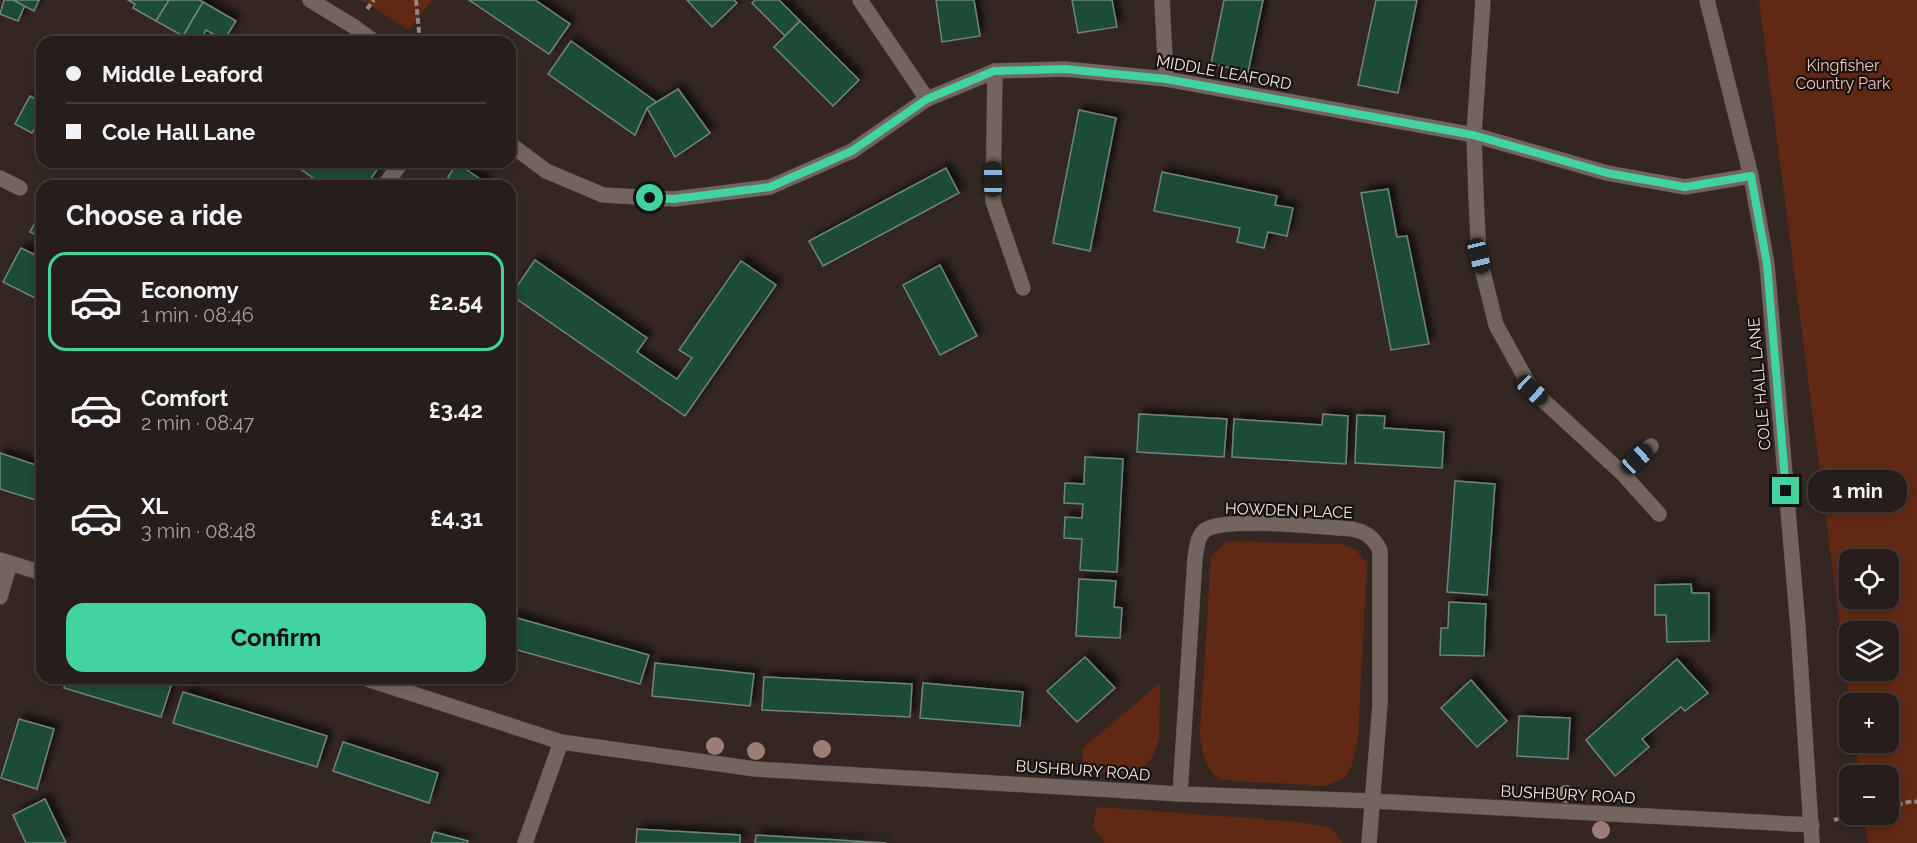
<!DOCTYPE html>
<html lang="en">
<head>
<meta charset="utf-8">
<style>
  :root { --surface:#271d1a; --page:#332a27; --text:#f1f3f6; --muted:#a4a2a2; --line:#433b39; --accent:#42d4a0 }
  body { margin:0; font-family:Raleway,sans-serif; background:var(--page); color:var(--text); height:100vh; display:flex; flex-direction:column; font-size:22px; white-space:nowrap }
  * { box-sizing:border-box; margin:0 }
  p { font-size:20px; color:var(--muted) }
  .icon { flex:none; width:33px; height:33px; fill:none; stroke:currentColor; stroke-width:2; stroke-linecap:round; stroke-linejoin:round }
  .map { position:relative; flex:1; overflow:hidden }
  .side { position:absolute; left:36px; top:180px; width:480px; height:504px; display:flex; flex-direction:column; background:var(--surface); border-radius:18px; box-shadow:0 3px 9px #0003,0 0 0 2px var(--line) }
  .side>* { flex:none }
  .guide { position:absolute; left:36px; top:36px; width:480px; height:132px; border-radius:18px; box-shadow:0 3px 9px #0003,0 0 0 2px var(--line); display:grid; align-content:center; height:132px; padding:0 30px; background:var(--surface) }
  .controls { position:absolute; left:1839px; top:549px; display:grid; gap:12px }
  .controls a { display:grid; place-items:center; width:60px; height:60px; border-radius:12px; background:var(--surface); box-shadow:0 3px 9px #0003,0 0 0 2px var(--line); font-size:30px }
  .end { position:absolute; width:27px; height:27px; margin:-14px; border:8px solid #42d4a0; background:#111; box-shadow:0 0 0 3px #111 }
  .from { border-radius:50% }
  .bubble { position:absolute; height:42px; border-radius:18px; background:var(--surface); box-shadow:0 3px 9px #0003,0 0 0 2px var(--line); font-size:20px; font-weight:700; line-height:42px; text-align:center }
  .car { position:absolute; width:18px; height:36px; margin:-18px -9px; border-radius:8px; box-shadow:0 0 4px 2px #0007; background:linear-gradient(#222 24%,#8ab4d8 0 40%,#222 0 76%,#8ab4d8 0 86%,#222 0) }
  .guide b { display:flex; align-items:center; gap:21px; height:57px; font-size:22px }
  .guide b+b { border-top:2px solid var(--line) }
  .guide i { width:15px; height:15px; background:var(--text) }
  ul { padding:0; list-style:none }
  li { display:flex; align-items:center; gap:18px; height:99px; margin:0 12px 9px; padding:0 18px; border:3px solid transparent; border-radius:18px }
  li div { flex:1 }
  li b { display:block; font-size:22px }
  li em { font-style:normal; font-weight:700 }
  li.selected { border-color:var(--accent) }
  li>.icon { width:54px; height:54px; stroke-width:1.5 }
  h2 { padding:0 30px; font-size:27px; line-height:72px }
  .primary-button { display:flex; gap:12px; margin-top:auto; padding:12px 30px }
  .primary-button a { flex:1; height:69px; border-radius:18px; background:var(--accent); color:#111; font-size:24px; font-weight:700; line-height:69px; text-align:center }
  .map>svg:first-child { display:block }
  .green { fill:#612814; fill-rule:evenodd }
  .building { fill:#1a4c39; stroke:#72837b; stroke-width:1.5; filter:url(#shadow) }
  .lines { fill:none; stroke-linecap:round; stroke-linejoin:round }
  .minor-casing { stroke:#4f4440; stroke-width:16 }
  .tertiary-casing { stroke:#4f4440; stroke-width:16 }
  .path { stroke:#928682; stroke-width:4; stroke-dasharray:6 3; stroke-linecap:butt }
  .minor { stroke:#74645e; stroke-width:15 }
  .tertiary { stroke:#74645e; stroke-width:15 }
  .tree { fill:#9c7e74 }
  .route { stroke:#42d4a0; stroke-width:8 }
  .labels { text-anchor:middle; stroke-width:4.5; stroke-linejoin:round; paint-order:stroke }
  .park-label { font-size:16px; fill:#f2c6b7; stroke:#18110f }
  .street-label { font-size:16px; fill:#f2e8e5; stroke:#18110f }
</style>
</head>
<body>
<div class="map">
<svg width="1917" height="843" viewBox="0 0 1917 843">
  <defs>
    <filter id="shadow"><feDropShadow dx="5.5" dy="-5.5" stdDeviation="3" flood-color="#0009"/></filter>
  </defs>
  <rect width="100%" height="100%" fill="#342722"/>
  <g class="green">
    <polygon points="362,0 432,0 409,30"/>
    <path d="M1759 0H1917V843H1868L1865 815 1888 814V776L1859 775 1855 743 1888 742V704L1850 703ZM1850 560H1888V598H1850ZM1850 632H1888V670H1850Z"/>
    <path d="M1226 541 1341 544 1356 550 1367 563 1358 737 1352 765 1345 777 1326 786 1220 780C1203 765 1203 755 1200 734L1211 557Z"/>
    <polygon points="1160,683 1159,738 1153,756 1138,775 1084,772 1082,749"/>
    <polygon points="1097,807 1301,822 1331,828 1343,843 1105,843 1093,827"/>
  </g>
  <g class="building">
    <polygon points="4,0 13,0 25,5 18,21 0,14"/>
    <polygon points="13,0 39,0 34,11"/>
    <polygon points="128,0 169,0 156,21 133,8 135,4"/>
    <polygon points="169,0 199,0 203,2 183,36 156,21"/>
    <polygon points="469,0 535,0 570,24 549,54"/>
    <polygon points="687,0 734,0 737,3 712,27"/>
    <polygon points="755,0 779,0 800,21 785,36 752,3"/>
    <polygon points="936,0 974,0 980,36 942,42"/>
    <polygon points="1072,0 1112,0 1117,27 1078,33"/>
    <polygon points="1224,0 1263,0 1248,72 1211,64"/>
    <polygon points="1376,0 1417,0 1398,93 1358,85"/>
    <polygon points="203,2 236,21 224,40 206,30 200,42 194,42 183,36"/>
    <polygon points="800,21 859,80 833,106 774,47"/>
    <polygon points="571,41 658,103 647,108 635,135 548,74"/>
    <polygon points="678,89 710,133 675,157 647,108"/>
    <polygon points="30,96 41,102 42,100 42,132 35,128 32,133 15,124"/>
    <polygon points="1079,110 1116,118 1090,251 1053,243"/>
    <polygon points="290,162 372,162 379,167 366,186 325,186"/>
    <polygon points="457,163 490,186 459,186 460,185 448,177"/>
    <polygon points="946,168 959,193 823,266 809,241"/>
    <polygon points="1162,172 1277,196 1275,205 1293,208 1287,236 1268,232 1264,248 1237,242 1240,228 1154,211"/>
    <polygon points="1388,189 1397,237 1407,236 1429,344 1391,350 1361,193"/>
    <polygon points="42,210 42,238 30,232"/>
    <polygon points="21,248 42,258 42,284 35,298 3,282"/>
    <polygon points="535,260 647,338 637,352 677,379 692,358 679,350 741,261 776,285 685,416 511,295"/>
    <polygon points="940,265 977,336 940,355 903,285"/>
    <polygon points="1139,414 1227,419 1224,457 1137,452"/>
    <polygon points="1323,414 1348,416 1346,464 1232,457 1234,419 1322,425"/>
    <polygon points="1357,415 1385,416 1384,428 1444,432 1442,468 1355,463"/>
    <polygon points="0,453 42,467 42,502 0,489"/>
    <polygon points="1085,457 1123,459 1117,572 1080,570 1082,539 1064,538 1065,517 1082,518 1083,504 1064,503 1065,483 1084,484"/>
    <polygon points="1455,481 1495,484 1487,595 1447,592"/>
    <polygon points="1079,579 1116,581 1114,607 1122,608 1120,638 1076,636"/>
    <polygon points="1691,584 1692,593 1709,593 1709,641 1667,642 1666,615 1655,615 1655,585"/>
    <polygon points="1449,602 1486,604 1484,656 1440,655 1441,628 1448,628"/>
    <polygon points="510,616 649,655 640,684 510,648"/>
    <polygon points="1085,657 1115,688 1077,722 1047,691"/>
    <polygon points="1677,659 1708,693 1685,711 1681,707 1642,739 1649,747 1615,776 1586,740"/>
    <polygon points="655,663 754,674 750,706 652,696"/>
    <polygon points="764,677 912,684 910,717 762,710"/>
    <polygon points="67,678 145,678 171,686 161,717 64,688"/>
    <polygon points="1471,680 1507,721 1477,747 1441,708"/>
    <polygon points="923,683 1023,692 1020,726 920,718"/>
    <polygon points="183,692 327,736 317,767 173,723"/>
    <polygon points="1519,716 1570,718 1568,759 1517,756"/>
    <polygon points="19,719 54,729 37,789 1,778"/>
    <polygon points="343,742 438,773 429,803 333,771"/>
    <polygon points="45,799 66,843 26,843 13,815"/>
    <polygon points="637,829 740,835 740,843 636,843"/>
    <polygon points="434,832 468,841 467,843 431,843"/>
    <polygon points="756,835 886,843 755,843"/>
  </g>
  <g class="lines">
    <defs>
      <g id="minor">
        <polyline points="310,0 353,26 375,42"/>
        <polyline points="860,0 927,99"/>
        <polyline points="1162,0 1166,79"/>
        <polyline points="1483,0 1474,135 1476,196 1479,256 1496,325 1532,390 1622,473 1659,514"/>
        <polyline points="995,71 993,201 1023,288"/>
        <polyline points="510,144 546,171 603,195 674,199 770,187 852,151 927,99 995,71 1065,69 1166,79 1474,135 1607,173 1685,187 1751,176"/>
        <polyline points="0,178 20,188"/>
        <polyline points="384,186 402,162"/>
        <polyline points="1622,473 1651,446"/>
        <polyline points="0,560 42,573"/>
        <polyline points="0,597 10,563"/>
        <polyline points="364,678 561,742 755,769 1180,794 1373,801 1812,825"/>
        <path d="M1180 794 1195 558C1197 548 1197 534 1207 529 1229 517 1322 527 1352 529 1366 532 1373 537 1380 550V704L1369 843"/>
        <polyline points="525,843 561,742"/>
      </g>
      <polyline id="tertiary" points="1707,0 1751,176 1767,264 1798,627 1812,843"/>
    </defs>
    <use href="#minor" class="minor-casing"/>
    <use href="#tertiary" class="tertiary-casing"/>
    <g class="path">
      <polyline points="416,0 420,42"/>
      <polyline points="367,9 374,0"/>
      <polyline points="1888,807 1913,801 1917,802"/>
      <polyline points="1834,820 1856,814"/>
    </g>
    <use href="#minor" class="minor"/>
    <use href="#tertiary" class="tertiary"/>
  </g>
  <g class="tree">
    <circle cx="715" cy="746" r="9"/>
    <circle cx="822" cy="749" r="9"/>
    <circle cx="756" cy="751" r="9"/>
    <circle cx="1566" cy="794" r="9"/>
    <circle cx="1601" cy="830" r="9"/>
  </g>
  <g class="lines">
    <polyline class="route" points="650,198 674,199 770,187 852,151 927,99 994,71 1065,69 1166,79 1473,135 1607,173 1685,187 1751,176 1767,264 1786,491"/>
  </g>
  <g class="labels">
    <g class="park-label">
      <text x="1843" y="71">Kingfisher<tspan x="1843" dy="18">Country Park</tspan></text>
    </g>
    <g class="street-label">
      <text transform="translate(1224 72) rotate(10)" y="6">MIDDLE LEAFORD</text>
      <text transform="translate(1759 384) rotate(-95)" y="6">COLE HALL LANE</text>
      <text transform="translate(1289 510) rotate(2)" y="6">HOWDEN PLACE</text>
      <text transform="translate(1083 770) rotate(4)" y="6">BUSHBURY ROAD</text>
      <text transform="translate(1568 794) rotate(3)" y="6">BUSHBURY ROAD</text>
    </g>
  </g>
</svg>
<div class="controls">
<a><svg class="icon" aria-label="locate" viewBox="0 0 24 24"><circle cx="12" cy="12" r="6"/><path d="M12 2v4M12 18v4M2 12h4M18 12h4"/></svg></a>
<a><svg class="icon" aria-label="layers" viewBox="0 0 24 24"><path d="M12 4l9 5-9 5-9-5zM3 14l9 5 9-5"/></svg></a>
<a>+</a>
<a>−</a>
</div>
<i class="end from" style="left:650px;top:198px"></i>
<i class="end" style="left:1786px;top:491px"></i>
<div class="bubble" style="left:1808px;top:470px;width:99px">1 min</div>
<i class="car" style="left:993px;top:179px;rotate:0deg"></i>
<i class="car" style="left:1479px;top:256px;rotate:166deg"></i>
<i class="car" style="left:1532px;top:390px;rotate:133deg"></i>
<i class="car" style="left:1637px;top:459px;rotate:47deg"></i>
<div class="guide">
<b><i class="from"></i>Middle Leaford</b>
<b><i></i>Cole Hall Lane</b>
</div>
<section class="side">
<h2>Choose a ride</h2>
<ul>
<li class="selected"><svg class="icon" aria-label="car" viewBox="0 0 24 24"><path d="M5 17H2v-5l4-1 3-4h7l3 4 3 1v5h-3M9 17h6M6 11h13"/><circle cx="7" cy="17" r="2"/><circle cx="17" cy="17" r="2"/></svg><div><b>Economy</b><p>1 min · 08:46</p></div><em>£2.54</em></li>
<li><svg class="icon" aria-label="car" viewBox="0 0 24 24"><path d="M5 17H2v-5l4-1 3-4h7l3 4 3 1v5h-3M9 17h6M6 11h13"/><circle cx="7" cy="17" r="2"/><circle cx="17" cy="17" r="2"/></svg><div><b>Comfort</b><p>2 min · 08:47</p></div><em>£3.42</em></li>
<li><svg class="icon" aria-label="car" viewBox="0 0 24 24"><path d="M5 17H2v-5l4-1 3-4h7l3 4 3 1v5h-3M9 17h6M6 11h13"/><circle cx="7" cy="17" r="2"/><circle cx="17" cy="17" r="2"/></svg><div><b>XL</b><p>3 min · 08:48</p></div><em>£4.31</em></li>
</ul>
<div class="primary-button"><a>Confirm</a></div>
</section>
</div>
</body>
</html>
